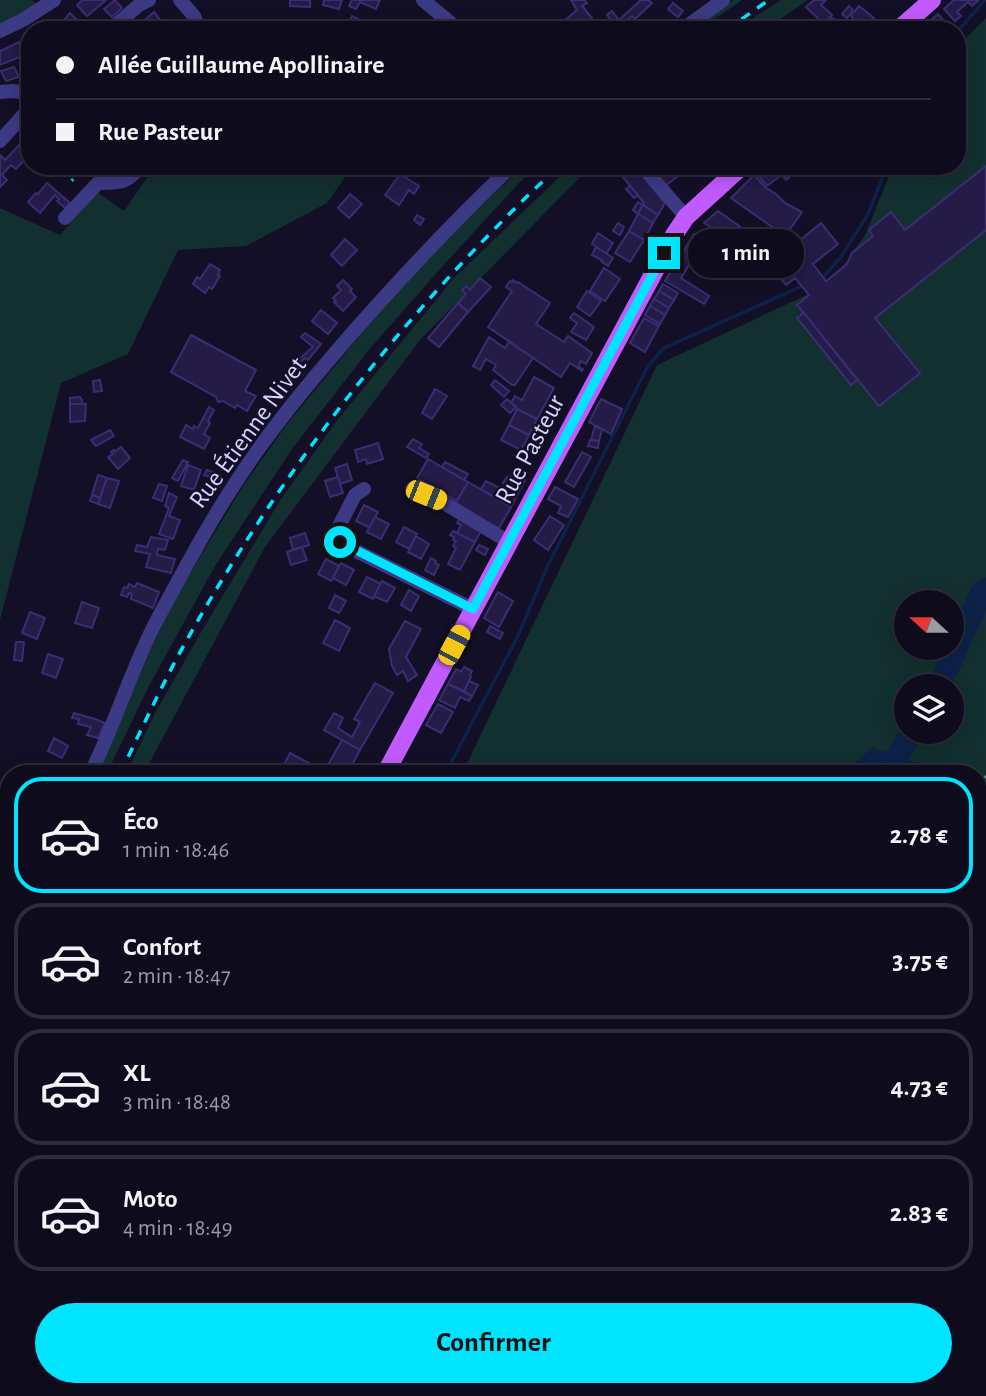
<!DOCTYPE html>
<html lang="fr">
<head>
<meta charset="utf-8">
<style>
  :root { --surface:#0e0b1c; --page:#1c1929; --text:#f1f3f6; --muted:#9b9ba3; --line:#2e2b3b; --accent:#00e5ff }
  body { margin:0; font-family:"Alegreya Sans",sans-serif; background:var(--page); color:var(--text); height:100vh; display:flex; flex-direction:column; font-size:26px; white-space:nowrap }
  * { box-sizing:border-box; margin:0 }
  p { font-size:23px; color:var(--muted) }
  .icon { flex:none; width:38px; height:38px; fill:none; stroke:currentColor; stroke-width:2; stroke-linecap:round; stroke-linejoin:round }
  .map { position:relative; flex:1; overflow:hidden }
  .sheet { position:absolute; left:0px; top:765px; width:987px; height:632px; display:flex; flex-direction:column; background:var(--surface); border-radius:28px 28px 0 0; box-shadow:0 4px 18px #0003,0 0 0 2px var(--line) }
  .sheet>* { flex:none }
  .hud { position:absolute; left:21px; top:21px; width:945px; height:154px; border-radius:28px; box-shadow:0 4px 18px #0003,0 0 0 2px var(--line); display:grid; align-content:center; height:154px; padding:0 35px; background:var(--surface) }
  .needle { width:46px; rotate:291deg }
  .tools { position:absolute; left:894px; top:590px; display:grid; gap:14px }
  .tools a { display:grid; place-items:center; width:70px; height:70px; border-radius:50%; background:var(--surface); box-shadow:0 4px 18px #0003,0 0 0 2px var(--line); font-size:35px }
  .end { position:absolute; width:32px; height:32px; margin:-16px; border:9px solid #00e5ff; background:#111; box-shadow:0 0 0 4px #111 }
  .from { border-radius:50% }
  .bubble { position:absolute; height:49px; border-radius:24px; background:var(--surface); box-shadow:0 4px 18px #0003,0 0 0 2px var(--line); font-size:23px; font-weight:700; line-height:49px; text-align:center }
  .car { position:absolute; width:21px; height:42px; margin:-21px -10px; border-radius:9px; box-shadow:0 0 5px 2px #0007; background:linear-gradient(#f5c518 24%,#345 0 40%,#f5c518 0 76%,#345 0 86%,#f5c518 0) }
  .hud b { display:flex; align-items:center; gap:24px; height:66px; font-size:26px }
  .hud b+b { border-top:2px solid var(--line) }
  .hud i { width:18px; height:18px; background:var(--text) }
  ul { padding:12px 0 0; list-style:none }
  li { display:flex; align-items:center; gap:21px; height:116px; margin:0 14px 10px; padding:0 21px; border:4px solid var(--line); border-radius:28px }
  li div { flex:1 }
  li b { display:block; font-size:26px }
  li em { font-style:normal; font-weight:700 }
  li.on { border-color:var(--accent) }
  li>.icon { width:63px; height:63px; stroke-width:1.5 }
  .action { display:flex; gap:14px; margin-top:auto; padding:14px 35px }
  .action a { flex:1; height:80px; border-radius:42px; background:var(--accent); color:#111; font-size:28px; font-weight:700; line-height:80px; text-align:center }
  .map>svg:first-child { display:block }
  .green { fill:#12302f; fill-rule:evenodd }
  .water { fill:#0c2248 }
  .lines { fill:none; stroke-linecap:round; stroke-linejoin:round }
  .stream { stroke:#0c2248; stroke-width:3.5 }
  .canal { stroke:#0c2248; stroke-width:12 }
  .river { stroke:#0c2248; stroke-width:23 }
  .building { fill:#241b47; stroke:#3b2d73; stroke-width:2 }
  .path { stroke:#2fb8b0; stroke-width:2.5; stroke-dasharray:3.5 5; stroke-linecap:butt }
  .minor { stroke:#3d3a85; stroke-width:14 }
  .major { stroke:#c25bff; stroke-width:18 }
  .rail { stroke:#00e5ff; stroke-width:3.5; stroke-dasharray:10 9; stroke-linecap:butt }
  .route { stroke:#00e5ff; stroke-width:9 }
  .labels { text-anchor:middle; stroke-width:5; stroke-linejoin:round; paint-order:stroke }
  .street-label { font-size:26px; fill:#d9d4ff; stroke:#130f26 }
</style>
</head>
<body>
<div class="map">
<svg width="986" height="1396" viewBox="0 0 986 1396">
  <rect width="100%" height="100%" fill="#130f26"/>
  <g class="green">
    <polygon points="0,0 32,0 38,6 0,28"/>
    <polygon points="733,0 742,0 699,30 691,30"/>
    <polygon points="781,0 808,0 764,30 735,30"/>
    <path d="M986 18V783L978 784V774L944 773 872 748 846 773 462 774 657 365 830 284 865 235 893 166H957V47ZM906 602H952V648H906ZM906 686H952V732H906Z"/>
    <polygon points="155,166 353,166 327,203 246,246 178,250 128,354 61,383 0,620 0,208 60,235 97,192 124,211"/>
    <polygon points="524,166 538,166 517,185 440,269 368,351 292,449 215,566 150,684 107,773 96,774 131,691 176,596 243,486 287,424 372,321 427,258 473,213"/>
    <polygon points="571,166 591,166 420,340 265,547 144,773 126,774 155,713 204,627 281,499 338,419 454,278"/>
    <polygon points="9,969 9,1018 0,1040 0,991"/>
    <polygon points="9,1070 9,1102 0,1124 0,1092"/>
  </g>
  <g class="water">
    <polygon points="872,748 920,765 914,773 846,773"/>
    <polygon points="279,1388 342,1388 334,1396 271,1396"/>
  </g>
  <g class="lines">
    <g class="stream">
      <polyline points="957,32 985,0"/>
      <polyline points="823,277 841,257 868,214 887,166"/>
      <polyline points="445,774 518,636 548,565 648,366 664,348 802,286"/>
      <polyline points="978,871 986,862"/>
      <polyline points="526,1396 533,1388"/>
    </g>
    <g class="canal">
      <polyline points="978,817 986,808"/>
      <polyline points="477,1396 484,1388"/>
    </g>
    <g class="river">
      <polyline points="939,686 982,592 986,589"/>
      <polyline points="887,774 912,732"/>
    </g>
  </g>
  <g class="building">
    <polygon points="83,0 106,0 87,16 77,5"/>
    <polygon points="115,0 122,8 112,17 104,9"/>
    <polygon points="290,0 310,0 310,7 290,6"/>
    <polygon points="324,0 342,0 339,9 323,5"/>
    <polygon points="352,0 380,0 376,9 360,2 356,9 349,6"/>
    <polygon points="571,0 584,0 587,3 582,6 592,18 581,29 582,30 569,30 563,22 577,10"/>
    <polygon points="641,0 648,0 652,3 635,19 632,16 625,22 616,26 607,15 612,11 619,20"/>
    <polygon points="814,0 826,0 821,5 832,15 825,25 806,7"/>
    <polygon points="954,0 977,0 978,1 972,6 968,2 957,12 961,16 955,21 944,9"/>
    <polygon points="673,3 683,11 678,17 668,9"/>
    <polygon points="849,6 853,10 847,18 842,14"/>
    <polygon points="859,6 874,18 866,30 863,30 852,21 853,18 851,16"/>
    <polygon points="154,12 163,23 154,30 122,29 133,21 138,26"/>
    <polygon points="70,13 80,23 74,30 56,30"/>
    <polygon points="938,14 949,27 946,30 938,30 930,21"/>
    <polygon points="352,16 360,20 355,30 345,30"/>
    <polygon points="830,17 836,20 850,30 826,30 823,27"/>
    <polygon points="930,21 938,30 926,30 923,27"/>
    <polygon points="19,42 25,55 0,65 0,51"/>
    <polygon points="14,67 19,77 6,81 1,71"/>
    <polygon points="20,144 30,154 16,169 11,165 2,175 7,180 0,187 0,155 5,160"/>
    <polygon points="625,166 635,166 665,203 658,215 643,205 644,203 619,172"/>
    <polygon points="663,166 679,166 678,169 681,174 665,186 655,173"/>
    <polygon points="772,166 780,176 767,186 756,173 764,166"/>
    <polygon points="774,166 793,166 786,173 789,178 786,180"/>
    <polygon points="986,166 986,230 875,318 920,373 879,406 797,305 809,295 805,290 795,278 786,285 770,265 821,223 838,244 813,264 826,281 847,264 852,253 873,236 869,230 891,212 905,230"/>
    <polygon points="400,174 419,186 414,194 409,190 399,205 385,195"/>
    <polygon points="754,175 766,188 776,194 785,203 802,212 785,236 731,198"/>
    <polygon points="47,183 70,203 65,208 57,201 59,199 55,195 40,213 28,202 36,193 38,194"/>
    <polygon points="630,186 638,195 634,198 626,189"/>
    <polygon points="350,194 362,204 349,218 338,208"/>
    <polygon points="638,202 643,205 638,214 633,210"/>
    <polygon points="643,205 658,215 653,223 638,214"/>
    <polygon points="718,211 739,226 729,239 704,223"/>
    <polygon points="638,214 653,223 644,240 629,231"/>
    <polygon points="417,215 424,219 420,225 414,220"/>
    <polygon points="618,223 624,227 620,235 613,231"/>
    <polygon points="739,226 770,247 762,258 766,260 764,264 774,271 771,276 726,244"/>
    <polygon points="629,231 644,240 630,262 615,253"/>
    <polygon points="598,233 613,243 606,254 592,244"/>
    <polygon points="694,234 703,241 681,278 709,296 704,304 665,281"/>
    <polygon points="345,239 357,250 342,266 331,255"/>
    <polygon points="596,247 613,258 608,266 601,261 602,260 592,255"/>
    <polygon points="210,264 220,270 218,275 220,276 212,289 209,287 205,293 193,284 197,277 200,279"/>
    <polygon points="604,268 620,279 605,301 590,291"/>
    <polygon points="480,278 491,287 468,312 458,303 466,294 462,290 466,286 470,290"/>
    <polygon points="343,280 352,289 350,291 356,297 343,311 334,302 336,301 333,298 341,290 337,286"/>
    <polygon points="513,280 517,283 518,282 550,303 536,324 564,342 568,336 592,353 586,364 581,361 578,367 583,369 582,371 570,363 561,377 488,327 512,291 506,287 510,281 512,282"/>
    <polygon points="663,284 678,293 674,300 659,291"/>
    <polygon points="587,291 601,301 590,316 577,307"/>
    <polygon points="659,291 674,300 669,308 654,299"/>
    <polygon points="654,299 669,308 665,315 650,306"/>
    <polygon points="458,303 468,312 439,347 428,338"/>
    <polygon points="650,306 665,315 660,324 645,315"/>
    <polygon points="321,310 337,323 328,334 312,321"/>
    <polygon points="574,313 594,327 586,340 571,332 577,323 570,318"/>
    <polygon points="804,313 857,380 851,385 797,318"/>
    <polygon points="644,318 659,326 645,352 630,343"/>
    <polygon points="305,333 321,344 308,360 305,358 301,362 298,360 313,347 301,337"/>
    <polygon points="191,335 256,370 245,391 256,396 247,411 237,405 235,408 223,401 218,402 216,397 171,372"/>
    <polygon points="489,337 505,348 509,342 533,358 515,385 512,385 493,370 496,365 486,359 480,370 473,366"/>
    <polygon points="534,377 554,388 537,419 517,409 511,403 515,396 522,400"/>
    <polygon points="100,380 102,391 94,392 93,381"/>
    <polygon points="495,380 509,391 504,397 491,385"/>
    <polygon points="435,389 447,396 432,419 422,413"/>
    <polygon points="80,397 82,400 82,404 70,404 70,398"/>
    <polygon points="507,399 516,407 510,413 501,405"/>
    <polygon points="601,399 622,409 611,434 589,422"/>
    <polygon points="70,404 86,404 85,421 70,422"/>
    <polygon points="209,407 214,410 208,421 210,423 204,434 210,438 204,449 180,437 186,425 193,429 194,426 198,428"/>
    <polygon points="517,409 537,419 529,435 509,425"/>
    <polygon points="509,425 529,435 521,450 501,440"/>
    <polygon points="595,426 602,430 599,441 591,440"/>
    <polygon points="110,430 114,436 96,446 91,440"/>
    <polygon points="413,439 422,444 419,448 429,454 426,458 407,447"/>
    <polygon points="590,440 599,441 598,448 588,446"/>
    <polygon points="378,443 383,459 367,464 366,459 358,462 355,450"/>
    <polygon points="121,447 130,458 118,469 108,457 113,454 111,452 114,450 115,452"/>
    <polygon points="582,452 591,457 574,487 565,482"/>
    <polygon points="428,459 468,482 457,501 417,478"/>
    <polygon points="183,460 188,462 178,481 172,478"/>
    <polygon points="445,462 468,474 464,480 442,467"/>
    <polygon points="347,464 352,480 340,484 335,468"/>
    <polygon points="188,465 201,470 194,490 181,486"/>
    <polygon points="207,470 217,474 215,479 204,475"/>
    <polygon points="98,475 107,478 100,498 92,495"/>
    <polygon points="515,475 525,480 511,507 481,489 486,481 505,491 508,486 503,483 507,477"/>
    <polygon points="338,477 343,493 330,497 325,481"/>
    <polygon points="107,478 119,481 110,508 98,504"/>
    <polygon points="468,482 511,507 498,530 454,506"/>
    <polygon points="159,484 167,486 162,501 153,498"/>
    <polygon points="555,487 578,499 568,517 558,513 561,506 548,499"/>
    <polygon points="169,493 177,497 169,516 180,520 173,539 159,534 169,508 165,506"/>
    <polygon points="92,495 100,498 98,504 90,501"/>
    <polygon points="364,505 378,512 370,528 356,521"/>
    <polygon points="550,516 564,525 548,550 534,540"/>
    <polygon points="375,517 389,524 381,539 367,532"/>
    <polygon points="460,518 482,529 475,542 457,533 461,525 457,523"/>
    <polygon points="404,527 417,534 409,549 396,542"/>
    <polygon points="453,531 475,542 460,570 448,564 456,548 453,546 456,541 453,540 454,537 450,535"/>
    <polygon points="305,533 309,545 293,550 290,538"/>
    <polygon points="416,536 429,544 421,559 408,552"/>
    <polygon points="151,537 168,540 165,550 158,549 157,555 175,559 171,573 146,567 150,554 135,551 137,545 147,547"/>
    <polygon points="479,545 488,549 485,555 476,550"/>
    <polygon points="302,547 307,560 291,565 287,552"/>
    <polygon points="431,558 436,561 435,563 439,565 434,575 425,570"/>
    <polygon points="326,559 339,566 331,581 318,574"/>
    <polygon points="341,563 354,570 346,585 333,578"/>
    <polygon points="367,577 381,584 373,599 359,592"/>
    <polygon points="382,581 395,588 387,602 374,596"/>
    <polygon points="137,583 159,592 153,608 131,599 132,594 129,593 127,597 121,595 124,587 127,588 129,584 135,587"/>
    <polygon points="409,590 419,596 411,611 401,605"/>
    <polygon points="498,592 513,601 499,627 484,618"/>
    <polygon points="335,595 346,601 339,613 329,608"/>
    <polygon points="82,602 99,608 92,628 75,623"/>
    <polygon points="30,612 45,618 37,639 22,633"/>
    <polygon points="335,620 350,628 339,651 323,643"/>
    <polygon points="405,621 421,629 406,657 417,675 408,681 403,671 397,675 392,666 389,649"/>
    <polygon points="490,626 503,633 500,639 487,632"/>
    <polygon points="16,642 24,642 22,661 14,660"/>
    <polygon points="48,654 63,659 56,678 42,673"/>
    <polygon points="464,667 472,671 470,676 471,677 464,691 448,684 456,669 461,672"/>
    <polygon points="469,681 478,685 472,696 464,691"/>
    <polygon points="375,683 393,693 360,750 324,730 334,713 343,718 338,728 352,737 360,722 354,719"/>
    <polygon points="448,684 472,696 469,701 460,697 455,708 439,700"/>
    <polygon points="438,704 453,712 441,733 426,725"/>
    <polygon points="74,713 95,719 105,723 98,738 87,735 91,727 78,724 79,719 72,718"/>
    <polygon points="54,738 68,746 62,758 48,751"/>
    <polygon points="342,740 360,750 347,774 326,774 324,772"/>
    <polygon points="290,753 318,768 315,774 304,769 302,774 279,774"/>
    <polygon points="406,763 413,767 410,773 402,769"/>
    <polygon points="5,853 9,854 9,868 2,867 0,869 0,865 2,865"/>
    <polygon points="978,922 986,928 986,947 978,941"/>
    <polygon points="978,973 986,980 986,998 978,992"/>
    <polygon points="978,1129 986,1135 986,1158 978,1151"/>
    <polygon points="8,1216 9,1269 4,1275 0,1271 0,1225"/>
    <polygon points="986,1344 986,1358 980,1366 984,1370 978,1377 978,1354"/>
    <polygon points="5,1384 17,1395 16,1396 0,1396 0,1390"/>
    <polygon points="21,1388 108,1388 119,1396 31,1396"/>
    <polygon points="697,1388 716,1388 717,1389 710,1396 693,1396 697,1391 696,1389"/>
    <polygon points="765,1388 780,1388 781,1390 774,1396"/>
  </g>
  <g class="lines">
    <g class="path">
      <polyline points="60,166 77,185"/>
      <polyline points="978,785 986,776"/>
      <polyline points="978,848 986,839"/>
      <polyline points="451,1396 458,1388"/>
      <polyline points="501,1396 508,1388"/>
    </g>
    <g class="minor">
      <polyline points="180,0 194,16 200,30"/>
      <polyline points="423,0 459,30"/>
      <polyline points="110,30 139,5 149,0"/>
      <polyline points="682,30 723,0"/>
      <polyline points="0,31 23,20 54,0"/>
      <polyline points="0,92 13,91 30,93"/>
      <polyline points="0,141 30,108"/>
      <polyline points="642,166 686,217"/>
      <path d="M65 218 98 183C119 183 127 184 141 166"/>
      <polyline points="364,489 355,495 338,528 340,543 473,609"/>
      <polyline points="412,489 439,500 509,542"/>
      <path d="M90 774C116 723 131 668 158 618 188 562 218 506 255 454 287 408 324 365 362 322 410 268 459 216 512 166"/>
      <polyline points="0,969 9,947"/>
      <polyline points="978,1039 986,1030"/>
      <polyline points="978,1072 986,1079"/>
      <polyline points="978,1197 986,1188"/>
      <polyline points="978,1244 986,1251"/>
      <polyline points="826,1388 835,1396"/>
      <polyline points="432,1396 439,1388"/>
      <polyline points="673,1396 680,1388"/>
      <polyline points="809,1396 816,1388"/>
    </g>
    <g class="major">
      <polyline points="898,30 932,0"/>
      <polyline points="385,774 674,235 686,217 742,166"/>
      <polyline points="0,1368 9,1358"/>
    </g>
    <g class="rail">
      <polyline points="726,30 769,0"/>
      <path d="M120 774C141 730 161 687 184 645 284 466 409 306 559 166"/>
      <polyline points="0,1057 9,1034"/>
      <polyline points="0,1075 9,1053"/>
    </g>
  </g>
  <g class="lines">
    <polyline class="route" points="340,542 473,609 664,253"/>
  </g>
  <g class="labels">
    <g class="street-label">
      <text transform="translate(247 432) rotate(-54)" y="9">Rue Étienne Nivet</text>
      <text transform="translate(529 449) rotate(-62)" y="9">Rue Pasteur</text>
    </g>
  </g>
</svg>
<div class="tools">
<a><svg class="needle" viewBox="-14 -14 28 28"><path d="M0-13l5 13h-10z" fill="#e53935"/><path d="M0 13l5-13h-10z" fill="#9b9ba3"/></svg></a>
<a><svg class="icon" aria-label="layers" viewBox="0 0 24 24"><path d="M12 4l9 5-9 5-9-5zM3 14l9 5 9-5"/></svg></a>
</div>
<i class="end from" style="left:340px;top:542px"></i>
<i class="end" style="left:664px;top:253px"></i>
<div class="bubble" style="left:688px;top:229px;width:116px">1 min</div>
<i class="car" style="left:426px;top:495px;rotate:112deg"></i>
<i class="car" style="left:454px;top:645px;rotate:28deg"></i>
<div class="hud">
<b><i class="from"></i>Allée Guillaume Apollinaire</b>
<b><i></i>Rue Pasteur</b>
</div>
<section class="sheet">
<ul>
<li class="on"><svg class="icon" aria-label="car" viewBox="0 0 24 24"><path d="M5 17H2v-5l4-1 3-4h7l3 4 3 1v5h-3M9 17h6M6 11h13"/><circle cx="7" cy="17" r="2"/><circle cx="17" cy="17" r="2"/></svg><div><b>Éco</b><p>1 min · 18:46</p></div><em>2.78 €</em></li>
<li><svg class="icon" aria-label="car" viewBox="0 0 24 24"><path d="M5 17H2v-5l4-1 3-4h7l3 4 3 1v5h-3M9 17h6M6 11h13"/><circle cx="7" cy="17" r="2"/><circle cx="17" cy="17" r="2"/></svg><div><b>Confort</b><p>2 min · 18:47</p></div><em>3.75 €</em></li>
<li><svg class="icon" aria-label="car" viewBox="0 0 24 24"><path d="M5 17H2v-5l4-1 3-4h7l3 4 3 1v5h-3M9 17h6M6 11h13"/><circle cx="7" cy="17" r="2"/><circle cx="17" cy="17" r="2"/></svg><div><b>XL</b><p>3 min · 18:48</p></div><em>4.73 €</em></li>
<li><svg class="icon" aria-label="car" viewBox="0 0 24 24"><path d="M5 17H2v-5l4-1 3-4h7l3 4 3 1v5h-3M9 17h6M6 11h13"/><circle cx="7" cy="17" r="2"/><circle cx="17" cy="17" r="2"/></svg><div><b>Moto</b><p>4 min · 18:49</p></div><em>2.83 €</em></li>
</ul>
<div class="action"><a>Confirmer</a></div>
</section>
</div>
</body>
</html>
